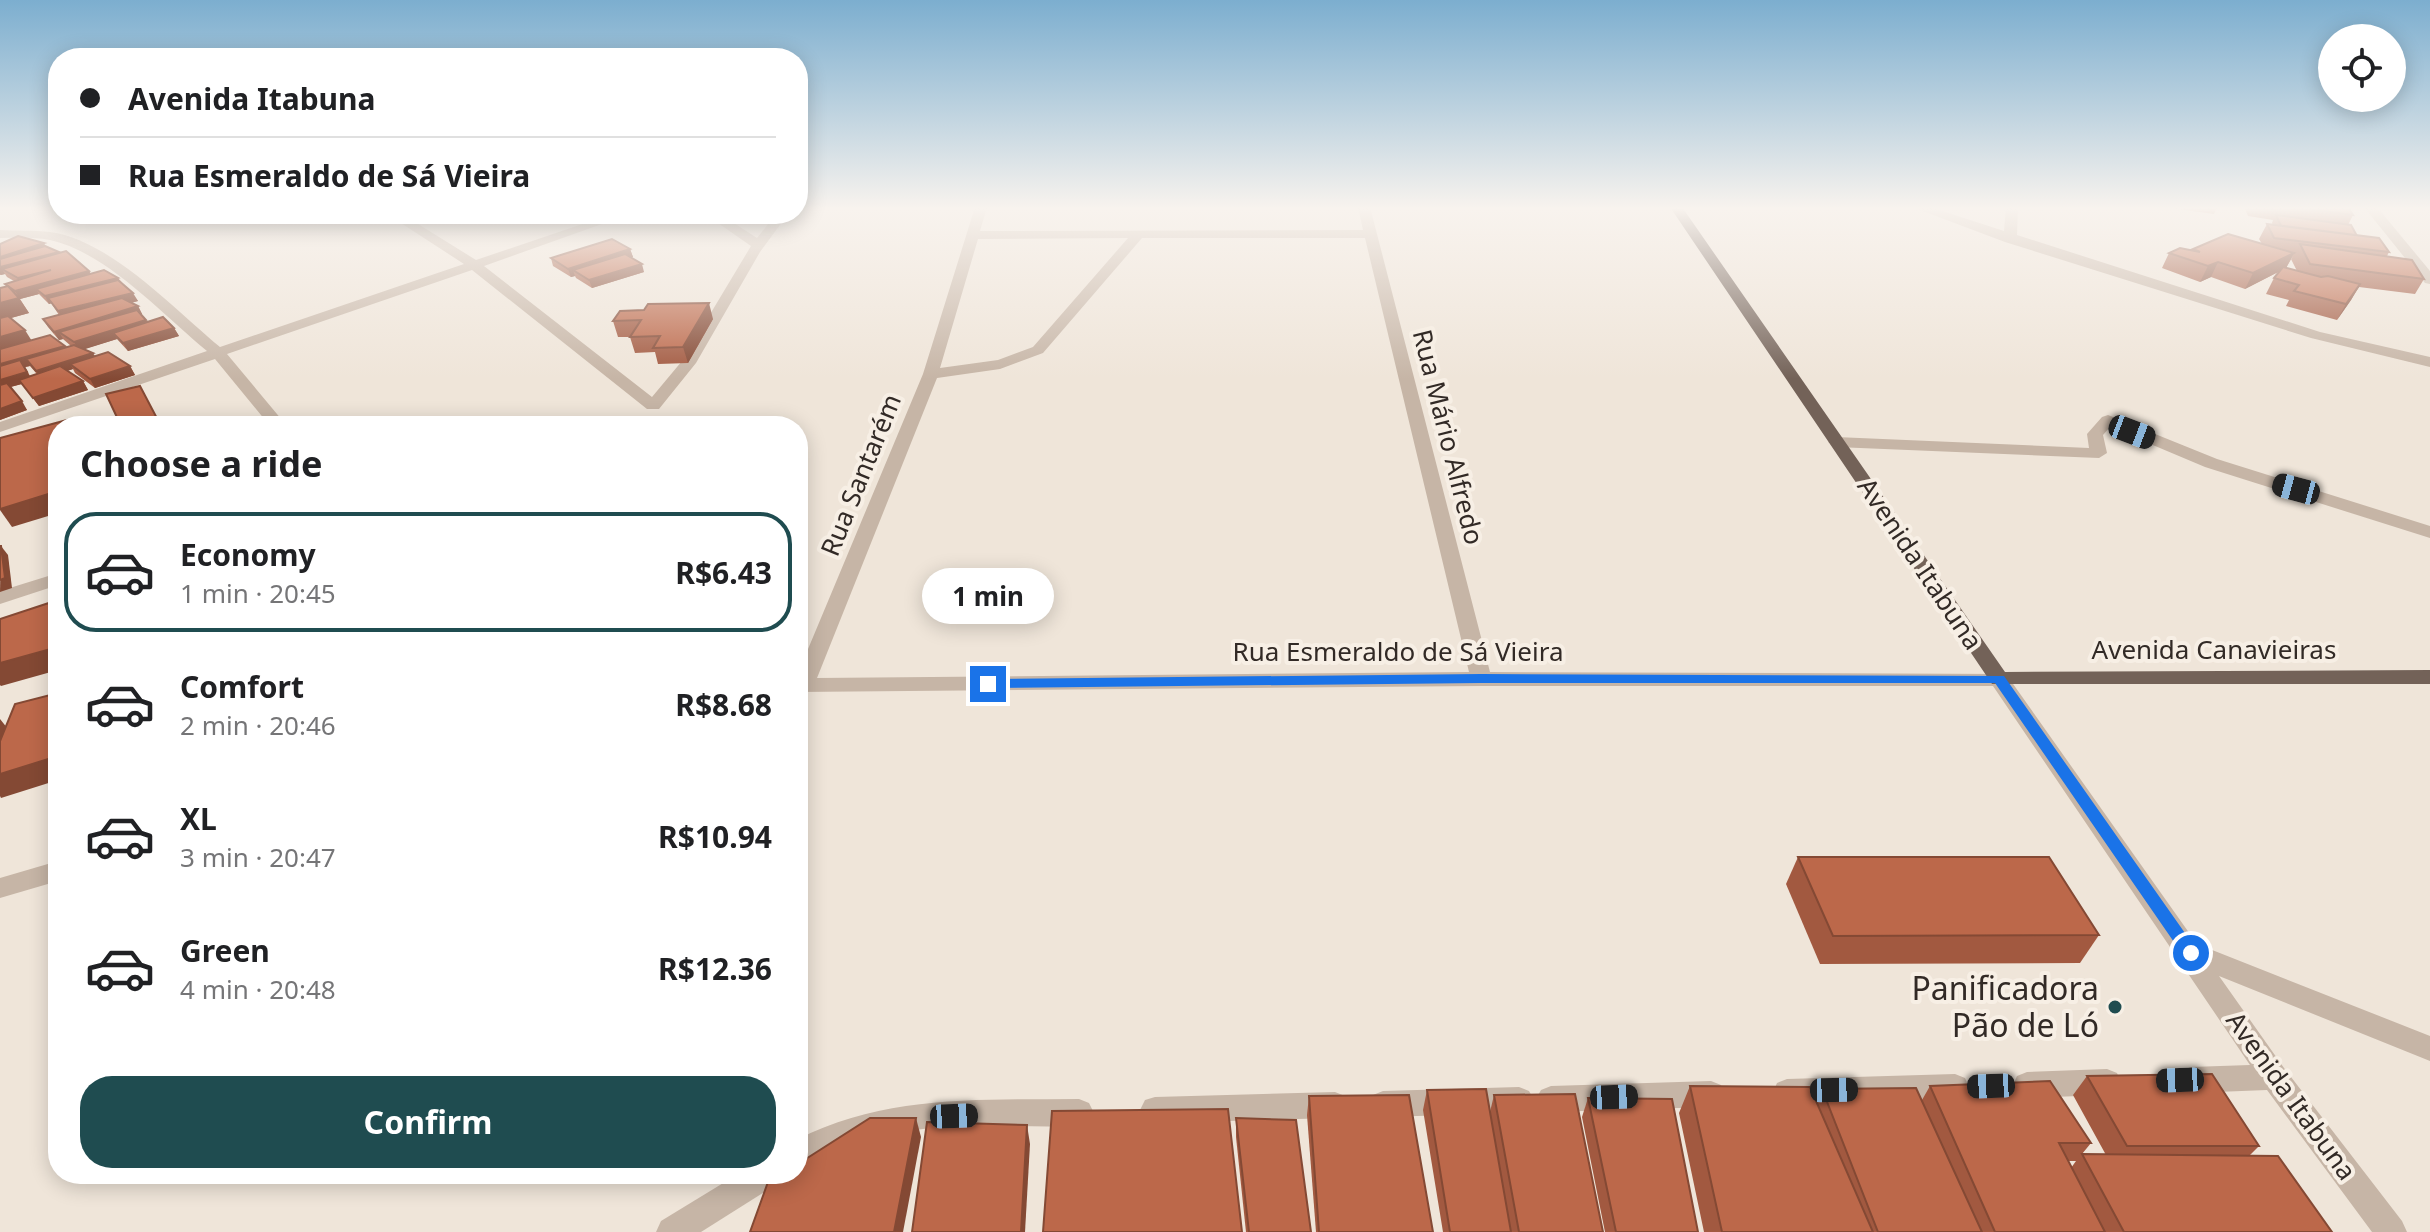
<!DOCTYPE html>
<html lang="en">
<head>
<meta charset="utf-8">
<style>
  :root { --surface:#fff; --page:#f6f6f6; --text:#202124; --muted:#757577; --line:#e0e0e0; --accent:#1f4c50 }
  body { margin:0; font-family:"Noto Sans",sans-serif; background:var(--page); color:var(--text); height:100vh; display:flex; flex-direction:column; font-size:30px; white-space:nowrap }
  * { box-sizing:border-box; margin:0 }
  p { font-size:26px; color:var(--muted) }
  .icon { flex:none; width:44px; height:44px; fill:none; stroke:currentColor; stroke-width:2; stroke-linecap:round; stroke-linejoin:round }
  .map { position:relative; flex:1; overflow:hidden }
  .drawer { position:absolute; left:48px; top:416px; width:760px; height:768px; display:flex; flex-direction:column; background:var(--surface); border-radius:32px; box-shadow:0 4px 20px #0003 }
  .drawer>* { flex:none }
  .hud { position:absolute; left:48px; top:48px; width:760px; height:176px; border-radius:32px; box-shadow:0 4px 20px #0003; display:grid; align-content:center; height:176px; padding:0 32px; background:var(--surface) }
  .controls { position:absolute; left:2318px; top:24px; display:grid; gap:16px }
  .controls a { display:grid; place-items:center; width:88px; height:88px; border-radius:50%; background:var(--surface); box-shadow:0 4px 20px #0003; font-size:40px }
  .end { position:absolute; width:36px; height:36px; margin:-18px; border:10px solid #1a73e8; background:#fff; box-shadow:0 0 0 4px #fff }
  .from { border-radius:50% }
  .bubble { position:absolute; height:56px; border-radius:28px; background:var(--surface); box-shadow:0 4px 20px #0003; font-size:26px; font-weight:700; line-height:56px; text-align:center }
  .car { position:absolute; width:24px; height:48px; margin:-24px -12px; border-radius:10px; box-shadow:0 0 6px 2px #0007; background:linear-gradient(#222 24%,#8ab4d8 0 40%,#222 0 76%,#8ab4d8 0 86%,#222 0) }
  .hud b { display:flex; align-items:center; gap:28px; height:76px; font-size:30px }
  .hud b+b { border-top:2px solid var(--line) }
  .hud i { width:20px; height:20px; background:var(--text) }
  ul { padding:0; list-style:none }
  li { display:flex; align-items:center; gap:24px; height:120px; margin:0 16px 12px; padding:0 16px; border:4px solid transparent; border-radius:32px }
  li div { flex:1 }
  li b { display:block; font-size:30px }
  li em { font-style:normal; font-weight:700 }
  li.active { border-color:var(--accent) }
  li>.icon { width:72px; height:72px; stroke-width:1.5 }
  h2 { padding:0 32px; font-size:36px; line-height:96px }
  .action { display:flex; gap:16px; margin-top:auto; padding:16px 32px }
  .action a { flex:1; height:92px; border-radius:32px; background:var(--accent); color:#fff; font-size:32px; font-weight:700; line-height:92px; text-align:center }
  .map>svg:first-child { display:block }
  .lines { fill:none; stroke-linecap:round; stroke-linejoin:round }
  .minor { fill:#c6b5a6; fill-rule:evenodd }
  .major { fill:#736258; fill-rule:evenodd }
  .wall { fill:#a25940; fill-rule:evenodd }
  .shaded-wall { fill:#844934 }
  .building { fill:#bc684a; stroke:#844934; stroke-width:2 }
  .route { fill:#1a73e8 }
  .poi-dot { fill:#1f4c50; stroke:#f7efe5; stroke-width:3 }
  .labels { text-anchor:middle; stroke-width:8; stroke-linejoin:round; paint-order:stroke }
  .street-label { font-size:26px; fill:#322a26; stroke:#f7efe5 }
  .near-poi-label { font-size:32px; fill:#322a26; stroke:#f7efe5; text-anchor:end }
</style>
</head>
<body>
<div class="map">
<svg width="2430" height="1232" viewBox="0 0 2430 1232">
  <rect width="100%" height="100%" fill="#efe5d9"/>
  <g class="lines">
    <g class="minor">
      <path d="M975 207H987L980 231 1363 230 1358 207H1370L1490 672 2006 674 2197 944 2430 1036V1061L2219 976 2284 1068 2402 1221 2407 1232H2372L2267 1090 2191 1093 2181 1089 2177 1080 2181 1071 2191 1067 2250 1065 1993 686H1481L798 692V673L923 374ZM1128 238 1033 347 998 360 940 368 978 239ZM1142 238H1365L1469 672 817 678 937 378 1000 369 1043 353Z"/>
      <polygon points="1912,207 1930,207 2004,231 2006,207 2018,207 2017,235 2320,332 2430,357 2430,367 2311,338 2005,242"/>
      <polygon points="2364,207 2377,207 2430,271 2430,284 2425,283"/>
      <path d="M387 214H402L476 260 612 214H630L484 266 652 397 682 361 751 246 705 214H720L757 238 776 214H788L760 252 696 363 659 409H647L472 270 227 354 287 426H270L215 359 0 432V422L207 351C163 315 106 252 50 240 34 237 16 238 0 238V230C16 231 34 230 50 232 110 240 174 309 220 347L464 264Z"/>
      <polygon points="2108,415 2217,459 2430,526 2430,538 2205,467 2110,427 2103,435 2107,453 2099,458 1836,447 1828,442 1836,437 2089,448 2087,434 2102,417"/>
      <polygon points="58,573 58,585 0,604 0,591"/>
      <polygon points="58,861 58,881 0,898 0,878"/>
      <polygon points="2107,1069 2117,1073 2121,1082 2117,1091 2107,1095 2027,1098 2017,1094 2013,1085 2017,1076 2027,1072"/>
      <polygon points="1955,1074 1965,1078 1969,1087 1965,1096 1955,1100 1787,1105 1777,1101 1773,1092 1777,1083 1787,1079"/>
      <polygon points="1711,1081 1721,1085 1725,1094 1721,1103 1711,1107 1551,1112 1541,1108 1536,1099 1541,1090 1551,1086"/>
      <polygon points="1519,1087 1529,1091 1534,1100 1529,1109 1519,1113 1383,1117 1373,1113 1368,1104 1373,1095 1383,1091"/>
      <polygon points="1335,1092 1345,1096 1350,1105 1345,1114 1335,1118 1155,1123 1145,1120 1140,1110 1145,1100 1155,1097"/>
      <path d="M1079 1099 1089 1103 1094 1113 1089 1123 1079 1127C1008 1127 930 1120 861 1141 839 1148 820 1160 798 1168V1139C887 1094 983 1100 1079 1099Z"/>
      <polygon points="738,1174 781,1174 777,1184 701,1232 656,1232 661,1221"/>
    </g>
    <polygon class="major" points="1670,207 1682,207 2005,672 2430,670 2430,684 1992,684"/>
  </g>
  <g class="wall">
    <polygon points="2170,207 2217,207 2214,214 2170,208"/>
    <path d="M2244 207H2348L2353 215 2348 225 2357 236 2389 252 2387 256 2424 279 2415 294 2359 287 2351 300 2337 320 2286 306 2289 300 2266 294 2274 278 2280 271 2245 289 2211 277 2200 282 2162 268 2169 253 2262 244 2259 239 2267 224 2273 225 2272 223 2273 220 2248 216ZM2293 256 2291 259 2297 271 2286 268Z"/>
    <polygon points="730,214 771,214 768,217 736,217"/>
    <path d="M0 244 45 246 60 253 89 271 90 273 118 278 138 301 131 303 138 306 142 314 141 315 147 322 174 328 179 336 128 351 117 339 84 349 95 356 130 366 135 375 95 388 75 373 73 369 67 371 83 381 88 390 39 406 22 384 10 387 27 410 0 420V288L7 287 5 284 14 281 7 277 5 274 0 275ZM39 294 49 304 51 303 59 315 43 319 48 327 59 340 63 339 71 346 66 347 65 346 31 340 11 318 29 313 20 299ZM30 366 37 374 30 376 25 367Z"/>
    <polygon points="630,249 633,257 631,258 644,272 592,288 576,278 575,276 571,277 553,266 551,258"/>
    <polygon points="713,319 688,363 658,364 655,352 635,353 630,337 618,337 613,321"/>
    <polygon points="1798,857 2099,935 2080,963 1820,964 1786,884"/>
    <path d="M2087 1076 2259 1146 2250 1155 2332 1232H1704L1679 1113 1690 1086 1816 1100 1822 1089 1922 1100 1930 1086 2091 1143 2082 1154 2106 1155 2073 1095ZM2068 1161H2076L2071 1168Z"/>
    <polygon points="1427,1090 1490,1112 1494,1095 1603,1232 1443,1232 1423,1110"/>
    <polygon points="1309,1096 1433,1232 1316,1232 1307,1115"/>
    <polygon points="1588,1098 1698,1232 1605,1232 1582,1117"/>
    <polygon points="1236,1118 1311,1232 1246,1232 1236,1137"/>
  </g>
  <g class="shaded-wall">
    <polygon points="44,243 48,251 0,266 0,257"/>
    <polygon points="630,249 633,257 580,274 573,270 575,276 571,277 568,269"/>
    <polygon points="59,252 63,259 2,269 5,274 1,275 0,274 0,267"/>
    <polygon points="2294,253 2286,268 2245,289 2253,273"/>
    <polygon points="2218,262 2211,277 2200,282 2208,266"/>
    <polygon points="642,264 644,272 592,288 589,280"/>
    <polygon points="89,271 94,279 36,289 39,294 20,299 15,291"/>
    <polygon points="118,278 122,286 49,304 45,296"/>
    <polygon points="2360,284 2351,300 2337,320 2346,304"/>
    <polygon points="133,293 138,301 63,319 58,311"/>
    <polygon points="19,298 29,313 0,321 0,303"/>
    <polygon points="709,303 713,319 688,363 683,347"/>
    <polygon points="138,306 142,314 67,338 59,332 63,339 59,340 54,332"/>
    <polygon points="146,320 151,329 113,333 117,339 79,351 74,342"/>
    <polygon points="174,328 179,336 128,351 123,343"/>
    <polygon points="25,330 35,346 0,356 0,337"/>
    <polygon points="65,346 70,354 26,359 30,366 25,367 32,381 0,390 0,364"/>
    <polygon points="93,353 98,361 70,364 73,369 42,379 36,371"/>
    <polygon points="130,366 135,375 95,388 90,379"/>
    <polygon points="83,381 88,390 39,406 33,398"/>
    <polygon points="22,401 27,410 0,420 0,409"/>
    <polygon points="58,491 58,513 12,527 0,510 0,509"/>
    <polygon points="1,546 8,555 12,588 0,592"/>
    <polygon points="58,647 58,670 1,686 0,685 0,663"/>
    <polygon points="0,719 8,729 58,756 58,780 1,798 0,796"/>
    <polygon points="916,1118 921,1137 903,1232 894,1232"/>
    <polygon points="1027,1125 1030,1144 1025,1232 1021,1232"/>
  </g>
  <g class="building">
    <polygon points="2294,207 2348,207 2353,215"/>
    <polygon points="2276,215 2351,225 2357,236 2281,226"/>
    <polygon points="2267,224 2379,238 2389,252 2274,238"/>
    <polygon points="2228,234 2294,253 2253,273 2218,262 2208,266 2169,253 2180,248 2200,252 2193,249"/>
    <polygon points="18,236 44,243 0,257 0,244"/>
    <polygon points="612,239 630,249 568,269 551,258"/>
    <polygon points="2300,244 2412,260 2424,279 2310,264"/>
    <polygon points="45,246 59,252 0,267 0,259"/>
    <polygon points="66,251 89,271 15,291 5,284 51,270 18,278 2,269"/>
    <polygon points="625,254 642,264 589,280 573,270"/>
    <polygon points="2283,267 2321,277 2328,276 2360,284 2346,304 2294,291 2299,285 2274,278"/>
    <polygon points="104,270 118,278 45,296 36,289"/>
    <polygon points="118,280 133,293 58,311 48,298"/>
    <polygon points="8,286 19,298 0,303 0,288"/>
    <polygon points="122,298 138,306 54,332 43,319"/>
    <polygon points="709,303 683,347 653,348 660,336 630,337 641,320 613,321 620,311 644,310 648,304"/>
    <polygon points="137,310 146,320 74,342 59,332"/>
    <polygon points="8,316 25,330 0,337 0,318"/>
    <polygon points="163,317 174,328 123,343 113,333"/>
    <polygon points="50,335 65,346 0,364 0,349"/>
    <polygon points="74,345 93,353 36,371 26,359"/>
    <polygon points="108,352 130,366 90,379 70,364"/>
    <polygon points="20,360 27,372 0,380 0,366"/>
    <polygon points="60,366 83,381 33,398 19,380"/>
    <polygon points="7,383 22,401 0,409 0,385"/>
    <polygon points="140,386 161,426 155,426 153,422 138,426 121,426 106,394"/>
    <polygon points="67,420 70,426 58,426 58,491 0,509 0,438"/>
    <polygon points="153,422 155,426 138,426"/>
    <polygon points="274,422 277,426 261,426"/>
    <polygon points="0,546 1,546 5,578 0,580"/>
    <polygon points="58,600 58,647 0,663 0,619"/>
    <polygon points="58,693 58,756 0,774 0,741 15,704"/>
    <polygon points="1798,857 2049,857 2099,935 1833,936"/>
    <polygon points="2212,1074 2259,1146 2127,1146 2087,1076"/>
    <polygon points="2050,1081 2091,1143 2059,1143 2105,1232 1995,1232 1930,1086"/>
    <polygon points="1690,1086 1810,1087 1873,1232 1722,1232"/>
    <polygon points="1916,1088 1982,1232 1878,1232 1822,1089"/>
    <polygon points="1486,1089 1511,1232 1450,1232 1427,1090"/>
    <polygon points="1575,1094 1603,1232 1519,1232 1494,1095"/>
    <polygon points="1409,1095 1433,1232 1319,1232 1309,1096"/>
    <polygon points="1588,1098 1672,1099 1698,1232 1616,1232"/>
    <polygon points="1228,1109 1242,1232 1043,1232 1052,1111"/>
    <polygon points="870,1118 916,1118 894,1232 750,1232 768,1182 781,1174 798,1174 798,1164"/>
    <polygon points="1236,1118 1296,1120 1311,1232 1249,1232"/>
    <polygon points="927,1122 1027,1125 1021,1232 912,1232"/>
    <polygon points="2082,1154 2278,1156 2332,1232 2124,1232"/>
  </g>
  <linearGradient id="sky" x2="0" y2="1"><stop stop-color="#7caecf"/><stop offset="0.55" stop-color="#f8f3ee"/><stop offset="1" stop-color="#f8f3ee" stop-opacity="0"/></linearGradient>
  <rect width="2430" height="379" fill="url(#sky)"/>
  <polygon class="route" points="1481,674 2004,676 2199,953 2191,960 2185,958 1995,683 1481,683 988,688 981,684 988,679"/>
  <circle class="poi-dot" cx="2115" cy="1007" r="8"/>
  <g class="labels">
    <g class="street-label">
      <text transform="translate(1448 437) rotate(76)" y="9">Rua Mário Alfredo</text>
      <text transform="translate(861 475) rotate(-68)" y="9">Rua Santarém</text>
      <text transform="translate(1920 564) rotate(56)" y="9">Avenida Itabuna</text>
      <text x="2214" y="659">Avenida Canavieiras</text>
      <text x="1398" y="661">Rua Esmeraldo de Sá Vieira</text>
      <text transform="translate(2291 1096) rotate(54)" y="9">Avenida Itabuna</text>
    </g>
    <g class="near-poi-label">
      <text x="2099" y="1000">Panificadora<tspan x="2099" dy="37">Pão de Ló</tspan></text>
    </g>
  </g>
</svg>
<div class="controls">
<a><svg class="icon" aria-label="locate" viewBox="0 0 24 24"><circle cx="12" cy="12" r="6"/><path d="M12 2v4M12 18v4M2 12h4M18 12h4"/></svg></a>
</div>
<i class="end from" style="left:2191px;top:953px"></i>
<i class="end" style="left:988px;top:684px"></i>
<div class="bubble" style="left:922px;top:568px;width:132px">1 min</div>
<i class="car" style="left:2132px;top:432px;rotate:111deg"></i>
<i class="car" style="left:2296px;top:489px;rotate:285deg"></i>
<i class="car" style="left:2180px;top:1080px;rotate:268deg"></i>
<i class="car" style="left:1991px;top:1086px;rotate:268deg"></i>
<i class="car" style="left:1834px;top:1090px;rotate:89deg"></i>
<i class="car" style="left:1614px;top:1097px;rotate:88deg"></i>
<i class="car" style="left:954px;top:1116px;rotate:88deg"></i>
<div class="hud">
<b><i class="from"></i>Avenida Itabuna</b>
<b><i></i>Rua Esmeraldo de Sá Vieira</b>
</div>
<section class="drawer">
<h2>Choose a ride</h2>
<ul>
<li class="active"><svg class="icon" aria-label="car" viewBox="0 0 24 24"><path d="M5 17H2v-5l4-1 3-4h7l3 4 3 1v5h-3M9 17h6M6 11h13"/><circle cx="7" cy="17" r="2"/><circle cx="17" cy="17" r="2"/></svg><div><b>Economy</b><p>1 min · 20:45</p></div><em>R$6.43</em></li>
<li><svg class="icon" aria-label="car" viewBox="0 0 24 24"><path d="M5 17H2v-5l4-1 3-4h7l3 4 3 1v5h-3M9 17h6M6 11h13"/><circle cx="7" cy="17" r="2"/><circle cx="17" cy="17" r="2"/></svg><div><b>Comfort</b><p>2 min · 20:46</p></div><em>R$8.68</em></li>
<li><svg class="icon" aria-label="car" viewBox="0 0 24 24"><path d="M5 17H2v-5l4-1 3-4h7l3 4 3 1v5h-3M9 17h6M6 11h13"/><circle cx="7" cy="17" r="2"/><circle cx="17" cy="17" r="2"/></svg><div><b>XL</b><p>3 min · 20:47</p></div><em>R$10.94</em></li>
<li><svg class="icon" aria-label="car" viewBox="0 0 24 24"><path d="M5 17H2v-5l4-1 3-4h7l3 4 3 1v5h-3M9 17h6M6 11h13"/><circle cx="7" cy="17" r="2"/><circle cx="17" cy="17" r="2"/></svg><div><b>Green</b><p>4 min · 20:48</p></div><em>R$12.36</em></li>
</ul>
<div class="action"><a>Confirm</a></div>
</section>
</div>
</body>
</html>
